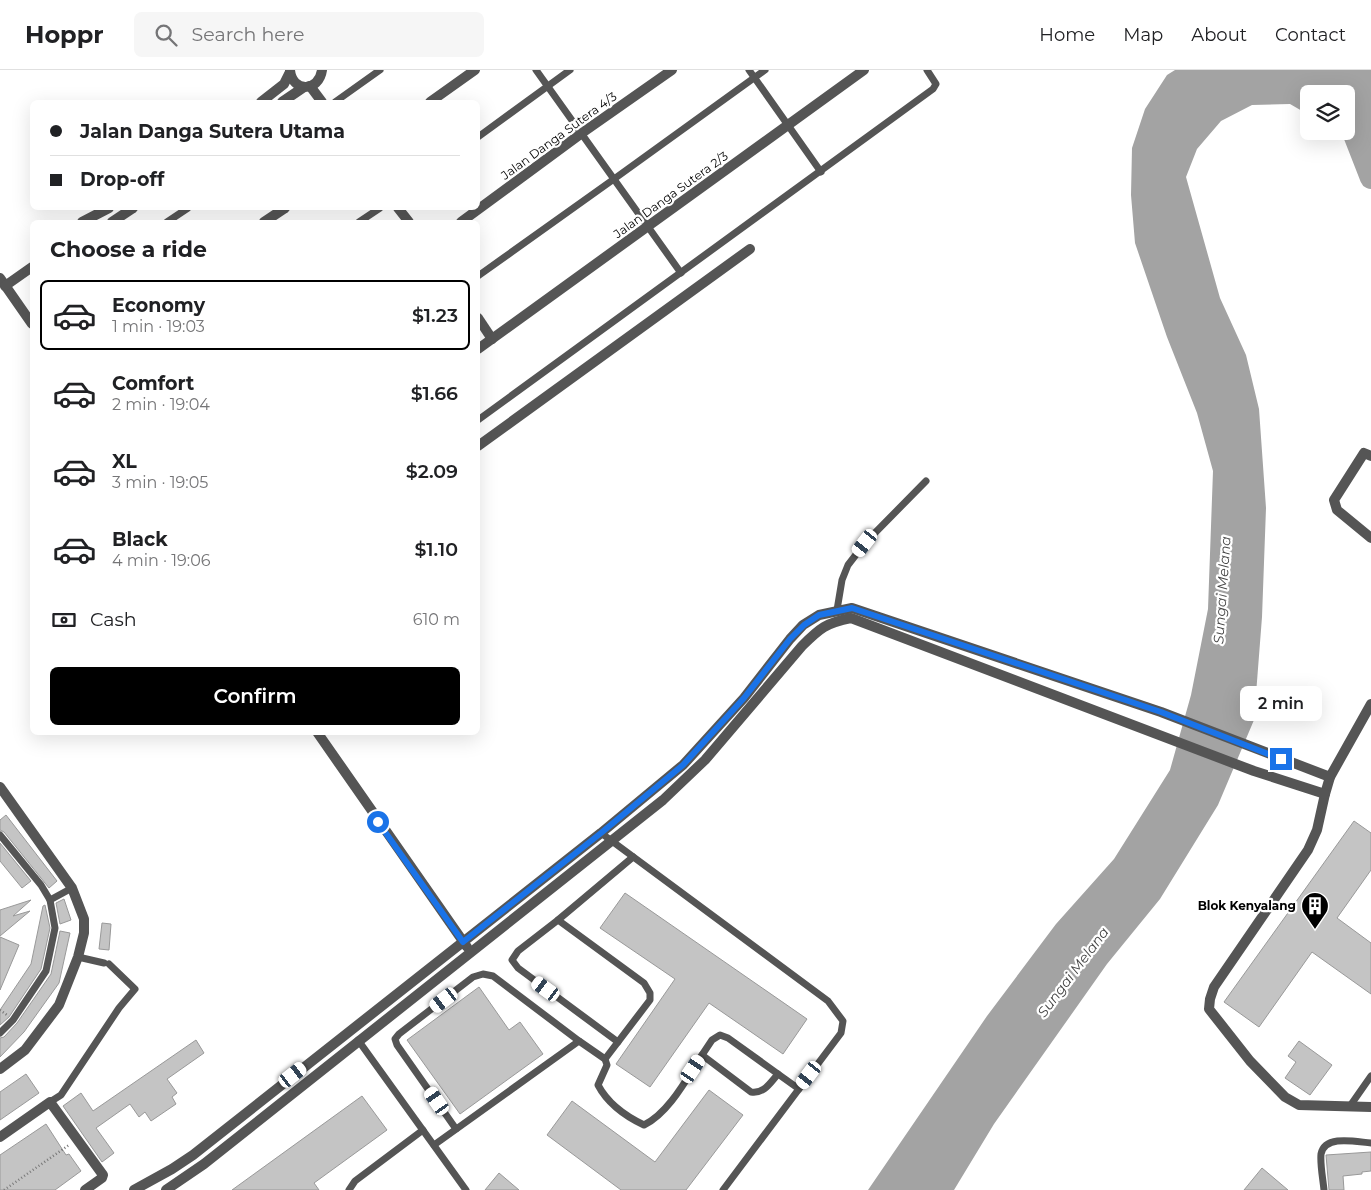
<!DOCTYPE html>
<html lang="en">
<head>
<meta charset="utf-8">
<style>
  :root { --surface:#fff; --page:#f6f6f6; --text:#202124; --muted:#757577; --line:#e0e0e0; --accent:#000 }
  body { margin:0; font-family:Montserrat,sans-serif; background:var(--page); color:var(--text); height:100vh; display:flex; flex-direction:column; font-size:19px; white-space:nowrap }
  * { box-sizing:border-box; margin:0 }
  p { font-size:16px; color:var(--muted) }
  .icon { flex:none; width:28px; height:28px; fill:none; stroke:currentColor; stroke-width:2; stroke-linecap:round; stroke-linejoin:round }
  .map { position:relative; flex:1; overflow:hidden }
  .sheet { position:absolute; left:30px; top:150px; width:450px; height:515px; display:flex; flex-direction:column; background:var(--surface); border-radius:8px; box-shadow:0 5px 20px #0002 }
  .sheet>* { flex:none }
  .hud { position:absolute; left:30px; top:30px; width:450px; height:110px; border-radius:8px; box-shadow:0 5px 20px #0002; display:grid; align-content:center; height:110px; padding:0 20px; background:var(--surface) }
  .controls { position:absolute; left:1300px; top:15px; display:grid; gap:10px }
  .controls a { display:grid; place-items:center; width:55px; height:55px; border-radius:8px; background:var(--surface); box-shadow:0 5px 20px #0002; font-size:25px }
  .end { position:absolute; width:22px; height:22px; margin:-11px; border:6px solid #1a73e8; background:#fff; box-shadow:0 0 0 2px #fff }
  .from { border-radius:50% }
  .bubble { position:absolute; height:35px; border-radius:8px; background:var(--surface); box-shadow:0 5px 20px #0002; font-size:16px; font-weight:600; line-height:35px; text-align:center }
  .car { position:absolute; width:15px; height:30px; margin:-15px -8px; border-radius:6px; box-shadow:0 0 4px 1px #0007; background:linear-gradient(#fff 24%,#345 0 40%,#fff 0 76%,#345 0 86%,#fff 0) }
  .hud b { display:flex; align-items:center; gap:18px; height:48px; font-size:19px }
  .hud b+b { border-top:1px solid var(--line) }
  .hud i { width:12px; height:12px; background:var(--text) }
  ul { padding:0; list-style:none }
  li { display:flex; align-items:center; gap:15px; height:70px; margin:0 10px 8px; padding:0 10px; border:2px solid transparent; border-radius:8px }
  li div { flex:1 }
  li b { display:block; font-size:19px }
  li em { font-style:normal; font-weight:600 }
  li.current { border-color:var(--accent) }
  li>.icon { width:45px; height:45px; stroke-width:1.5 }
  h2 { padding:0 20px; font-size:22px; line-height:60px }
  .pay { display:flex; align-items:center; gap:12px; height:55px; padding:0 20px; font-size:19px }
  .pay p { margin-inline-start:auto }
  .button { display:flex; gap:10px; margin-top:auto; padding:10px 20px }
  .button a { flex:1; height:58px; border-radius:8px; background:var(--accent); color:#fff; font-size:20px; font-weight:600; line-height:58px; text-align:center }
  header { display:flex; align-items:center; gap:30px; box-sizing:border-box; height:70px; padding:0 25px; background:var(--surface); border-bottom:1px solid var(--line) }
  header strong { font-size:24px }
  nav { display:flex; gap:28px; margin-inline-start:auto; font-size:18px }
  .search { width:350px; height:45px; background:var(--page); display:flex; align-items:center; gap:12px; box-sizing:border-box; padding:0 18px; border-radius:8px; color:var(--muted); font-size:19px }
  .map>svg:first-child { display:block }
  .water { fill:#a3a3a3 }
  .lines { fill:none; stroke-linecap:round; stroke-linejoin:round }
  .river { stroke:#a3a3a3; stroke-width:22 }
  .building { fill:#c4c4c4; stroke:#999 }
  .path { stroke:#777; stroke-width:2.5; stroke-dasharray:1 2.5; stroke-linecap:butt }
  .lane { stroke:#555; stroke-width:7 }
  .street { stroke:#555; stroke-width:10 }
  .route { stroke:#1a73e8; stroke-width:6 }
  .labels { text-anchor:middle; stroke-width:4.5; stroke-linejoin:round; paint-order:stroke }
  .street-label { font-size:12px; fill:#000; stroke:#fff }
  .poi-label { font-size:12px; font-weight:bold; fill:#000; stroke:#fff; text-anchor:end }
  .water-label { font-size:14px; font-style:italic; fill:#444; stroke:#fff }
</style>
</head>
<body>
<header>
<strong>Hoppr</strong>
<div class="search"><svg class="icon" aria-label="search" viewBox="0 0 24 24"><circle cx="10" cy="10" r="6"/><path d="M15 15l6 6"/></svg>Search here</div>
<nav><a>Home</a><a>Map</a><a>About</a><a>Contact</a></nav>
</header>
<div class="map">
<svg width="1371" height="1120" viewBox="0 0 1371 1120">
  <rect width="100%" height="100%" fill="#fff"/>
  <polygon class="water" points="1175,0 1371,0 1371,108 1362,84 1336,61 1346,61 1346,24 1309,24 1309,45 1290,34 1252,35 1221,51 1197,79 1186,107 1220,228 1246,285 1259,339 1266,438 1262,547 1254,650 1218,735 1160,829 1107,894 994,1054 954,1120 868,1120 987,946 1056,854 1114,789 1170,700 1191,625 1208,539 1213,401 1197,343 1167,267 1135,173 1131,125 1132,78 1145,39 1167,5"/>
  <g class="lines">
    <polyline class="river" points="1346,44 1371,108"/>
  </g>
  <g class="building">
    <polygon points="6,745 57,811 49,818 4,762 0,760 0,750"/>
    <polygon points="1354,751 1371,763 1371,800 1337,848 1371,873 1371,924 1312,882 1259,957 1224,932"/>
    <polygon points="0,773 31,811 22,818 0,791"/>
    <polygon points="625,823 807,949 783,984 709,933 650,1017 616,994 675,909 600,858"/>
    <polygon points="64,829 71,850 60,854 56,833"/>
    <polygon points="31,830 13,846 30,841 0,866 0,840"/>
    <polygon points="45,835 50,858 41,899 9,947 0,955 0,940 31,894 43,836"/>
    <polygon points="102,853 111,854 109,880 99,879"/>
    <polygon points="60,861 70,863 59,913 24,962 0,987 0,968 4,967 17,953 51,904"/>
    <polygon points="0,867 19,875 0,920"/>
    <polygon points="479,917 509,960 520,952 543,984 460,1044 407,970"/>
    <polygon points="196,970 204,983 167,1009 177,1023 172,1027 176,1034 151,1051 145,1042 139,1047 130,1034 96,1058 114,1083 102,1092 63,1036 81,1023 93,1041"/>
    <polygon points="1299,971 1332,995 1310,1025 1285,1008 1296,992 1288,986"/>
    <polygon points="26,1004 39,1023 0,1050 0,1022"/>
    <polygon points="709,1020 743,1045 686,1120 621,1120 547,1065 572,1031 655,1092"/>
    <polygon points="362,1026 387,1060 314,1113 319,1120 232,1120"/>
    <polygon points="46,1054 66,1085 69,1084 81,1101 55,1120 0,1120 0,1085"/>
    <polygon points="1371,1082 1371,1101 1362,1102 1362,1104 1343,1106 1344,1120 1329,1120 1326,1085"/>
    <polygon points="1262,1098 1288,1120 1244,1120"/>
    <polygon points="499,1103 519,1120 485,1120"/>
  </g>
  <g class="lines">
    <g class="path">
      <polyline points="0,940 7,945"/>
      <polyline points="4,1120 69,1075"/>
    </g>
    <g class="lane">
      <polyline points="536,0 681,203"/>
      <polyline points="749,0 821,102"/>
      <polyline points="335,32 380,0"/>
      <polyline points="478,67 570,0"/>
      <polyline points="167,152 188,138"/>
      <polyline points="359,152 380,138"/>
      <polyline points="478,206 614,109 765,0"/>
      <polyline points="478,350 933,19 936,14 927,0"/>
      <polyline points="837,540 842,510 848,495 865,473 926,411"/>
      <polyline points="601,763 828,931 843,951 841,963 723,1120"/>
      <polyline points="0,765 41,815 50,830 55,858 46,901 13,950 0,963"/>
      <polyline points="50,830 72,818"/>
      <polyline points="558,850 518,881 512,890 518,898 618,972"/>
      <polyline points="78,887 104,893"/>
      <polyline points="358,970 466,1120"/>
      <polyline points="702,985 712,970 720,965 728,968 778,1004"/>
      <polyline points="605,989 650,930 650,923 644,913 558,850 633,787"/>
      <polyline points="50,1032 61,1025 119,938 135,919 109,894"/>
      <polyline points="1350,1036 1371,1006"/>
      <polyline points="456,1059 397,975 395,969 399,964 473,907 483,904 493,906 579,971"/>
      <path d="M434 1075 579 971 605 989 607 995 598 1015C608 1034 625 1046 644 1055 669 1043 687 1008 702 985L751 1022C764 1024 770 1013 778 1004L799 1019"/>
      <polyline points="349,1120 355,1111 423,1060"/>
      <path d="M1324 1120C1323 1109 1320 1095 1321 1084 1325 1064 1357 1072 1371 1073"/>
    </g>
    <g class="street">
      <path d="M290 0C292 23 319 22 322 0"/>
      <polyline points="310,16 322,32"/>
      <polyline points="261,32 284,14 290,2"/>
      <polyline points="282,32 304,17"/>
      <polyline points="430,32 475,0"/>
      <polyline points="398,138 409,152"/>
      <polyline points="82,152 109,138"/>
      <polyline points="112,152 133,138"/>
      <polyline points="264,152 285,138"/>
      <polyline points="461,152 582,63 672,0"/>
      <polyline points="0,208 32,254"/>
      <polyline points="5,216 32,197"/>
      <polyline points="478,248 492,269"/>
      <polyline points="478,279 864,0"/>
      <polyline points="478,376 750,179"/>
      <polyline points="1371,386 1364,383 1334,430 1337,440 1371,468"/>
      <polyline points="1371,634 1330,707 1325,724 1317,760 1308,780 1214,917 1210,929 1209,939 1250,991 1285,1027 1299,1035 1371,1037"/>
      <polyline points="317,662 467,877"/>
      <polyline points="0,717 72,818 84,849 84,863 78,887 59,935 25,980 0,999"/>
      <polyline points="0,1067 50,1032 103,1105 102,1108 85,1120"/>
      <polyline points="134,1120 172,1099 193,1085 601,763 683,695 744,628 790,569 803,555 819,545 852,538 1161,642 1330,707"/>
      <path d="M166 1120 204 1094 663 730 705 690 802 576C820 558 826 553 851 548L1254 701 1325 724"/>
    </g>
  </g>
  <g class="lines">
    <polyline class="route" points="378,752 463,872 601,763 683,695 744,628 790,569 804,555 819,545 852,538 1161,642 1281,689"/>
  </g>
  <defs>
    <symbol id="building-pin" viewBox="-11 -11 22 30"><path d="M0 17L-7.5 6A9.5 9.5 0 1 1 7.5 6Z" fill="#000" stroke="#fff"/><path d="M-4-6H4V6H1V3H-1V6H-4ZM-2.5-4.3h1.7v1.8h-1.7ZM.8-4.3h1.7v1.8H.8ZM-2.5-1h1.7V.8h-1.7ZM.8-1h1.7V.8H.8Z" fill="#fff"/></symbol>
  </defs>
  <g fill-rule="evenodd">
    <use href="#building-pin" x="1299" y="820" width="32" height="43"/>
  </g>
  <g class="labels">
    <g class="street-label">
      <text transform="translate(559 66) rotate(-36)" y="4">Jalan Danga Sutera 4/3</text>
      <text transform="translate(671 125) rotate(-36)" y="4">Jalan Danga Sutera 2/3</text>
    </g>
    <g class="poi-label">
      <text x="1296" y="840">Blok Kenyalang</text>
    </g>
    <g class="water-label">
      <text transform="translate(1222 520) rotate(-86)" y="5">Sungai Melana</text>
      <text transform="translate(1073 902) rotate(-53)" y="5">Sungai Melana</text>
    </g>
  </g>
</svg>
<div class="controls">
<a><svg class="icon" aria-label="layers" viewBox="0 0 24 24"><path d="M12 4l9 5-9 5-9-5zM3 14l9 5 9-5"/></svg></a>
</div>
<i class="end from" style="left:378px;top:752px"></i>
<i class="end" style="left:1281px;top:689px"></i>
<div class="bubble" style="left:1240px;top:616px;width:82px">2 min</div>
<i class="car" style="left:865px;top:473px;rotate:218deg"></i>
<i class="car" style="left:546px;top:919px;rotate:306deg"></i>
<i class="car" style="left:444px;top:930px;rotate:233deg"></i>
<i class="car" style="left:693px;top:999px;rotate:34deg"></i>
<i class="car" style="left:293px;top:1005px;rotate:52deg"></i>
<i class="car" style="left:809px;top:1005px;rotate:217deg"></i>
<i class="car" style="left:437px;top:1031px;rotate:325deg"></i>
<div class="hud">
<b><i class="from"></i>Jalan Danga Sutera Utama</b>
<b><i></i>Drop-off</b>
</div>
<section class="sheet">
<h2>Choose a ride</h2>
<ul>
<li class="current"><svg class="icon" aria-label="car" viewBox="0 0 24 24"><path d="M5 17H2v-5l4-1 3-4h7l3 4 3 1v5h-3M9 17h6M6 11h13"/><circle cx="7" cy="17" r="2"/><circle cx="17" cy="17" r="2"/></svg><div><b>Economy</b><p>1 min · 19:03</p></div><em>$1.23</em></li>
<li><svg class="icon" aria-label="car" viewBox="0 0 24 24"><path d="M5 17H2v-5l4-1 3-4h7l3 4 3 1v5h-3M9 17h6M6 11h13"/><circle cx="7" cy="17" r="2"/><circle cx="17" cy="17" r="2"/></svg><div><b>Comfort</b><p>2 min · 19:04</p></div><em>$1.66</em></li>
<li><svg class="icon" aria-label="car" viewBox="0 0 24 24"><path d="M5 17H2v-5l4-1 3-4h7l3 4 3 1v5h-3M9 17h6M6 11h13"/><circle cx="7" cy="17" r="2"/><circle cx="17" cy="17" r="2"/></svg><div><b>XL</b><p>3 min · 19:05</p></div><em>$2.09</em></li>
<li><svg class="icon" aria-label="car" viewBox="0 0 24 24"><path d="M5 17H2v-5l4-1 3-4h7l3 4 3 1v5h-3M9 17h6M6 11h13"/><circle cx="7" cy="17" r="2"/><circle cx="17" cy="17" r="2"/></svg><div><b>Black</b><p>4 min · 19:06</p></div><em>$1.10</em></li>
</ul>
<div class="pay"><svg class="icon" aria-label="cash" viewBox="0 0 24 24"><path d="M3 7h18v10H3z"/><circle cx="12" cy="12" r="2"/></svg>Cash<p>610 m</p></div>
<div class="button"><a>Confirm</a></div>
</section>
</div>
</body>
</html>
